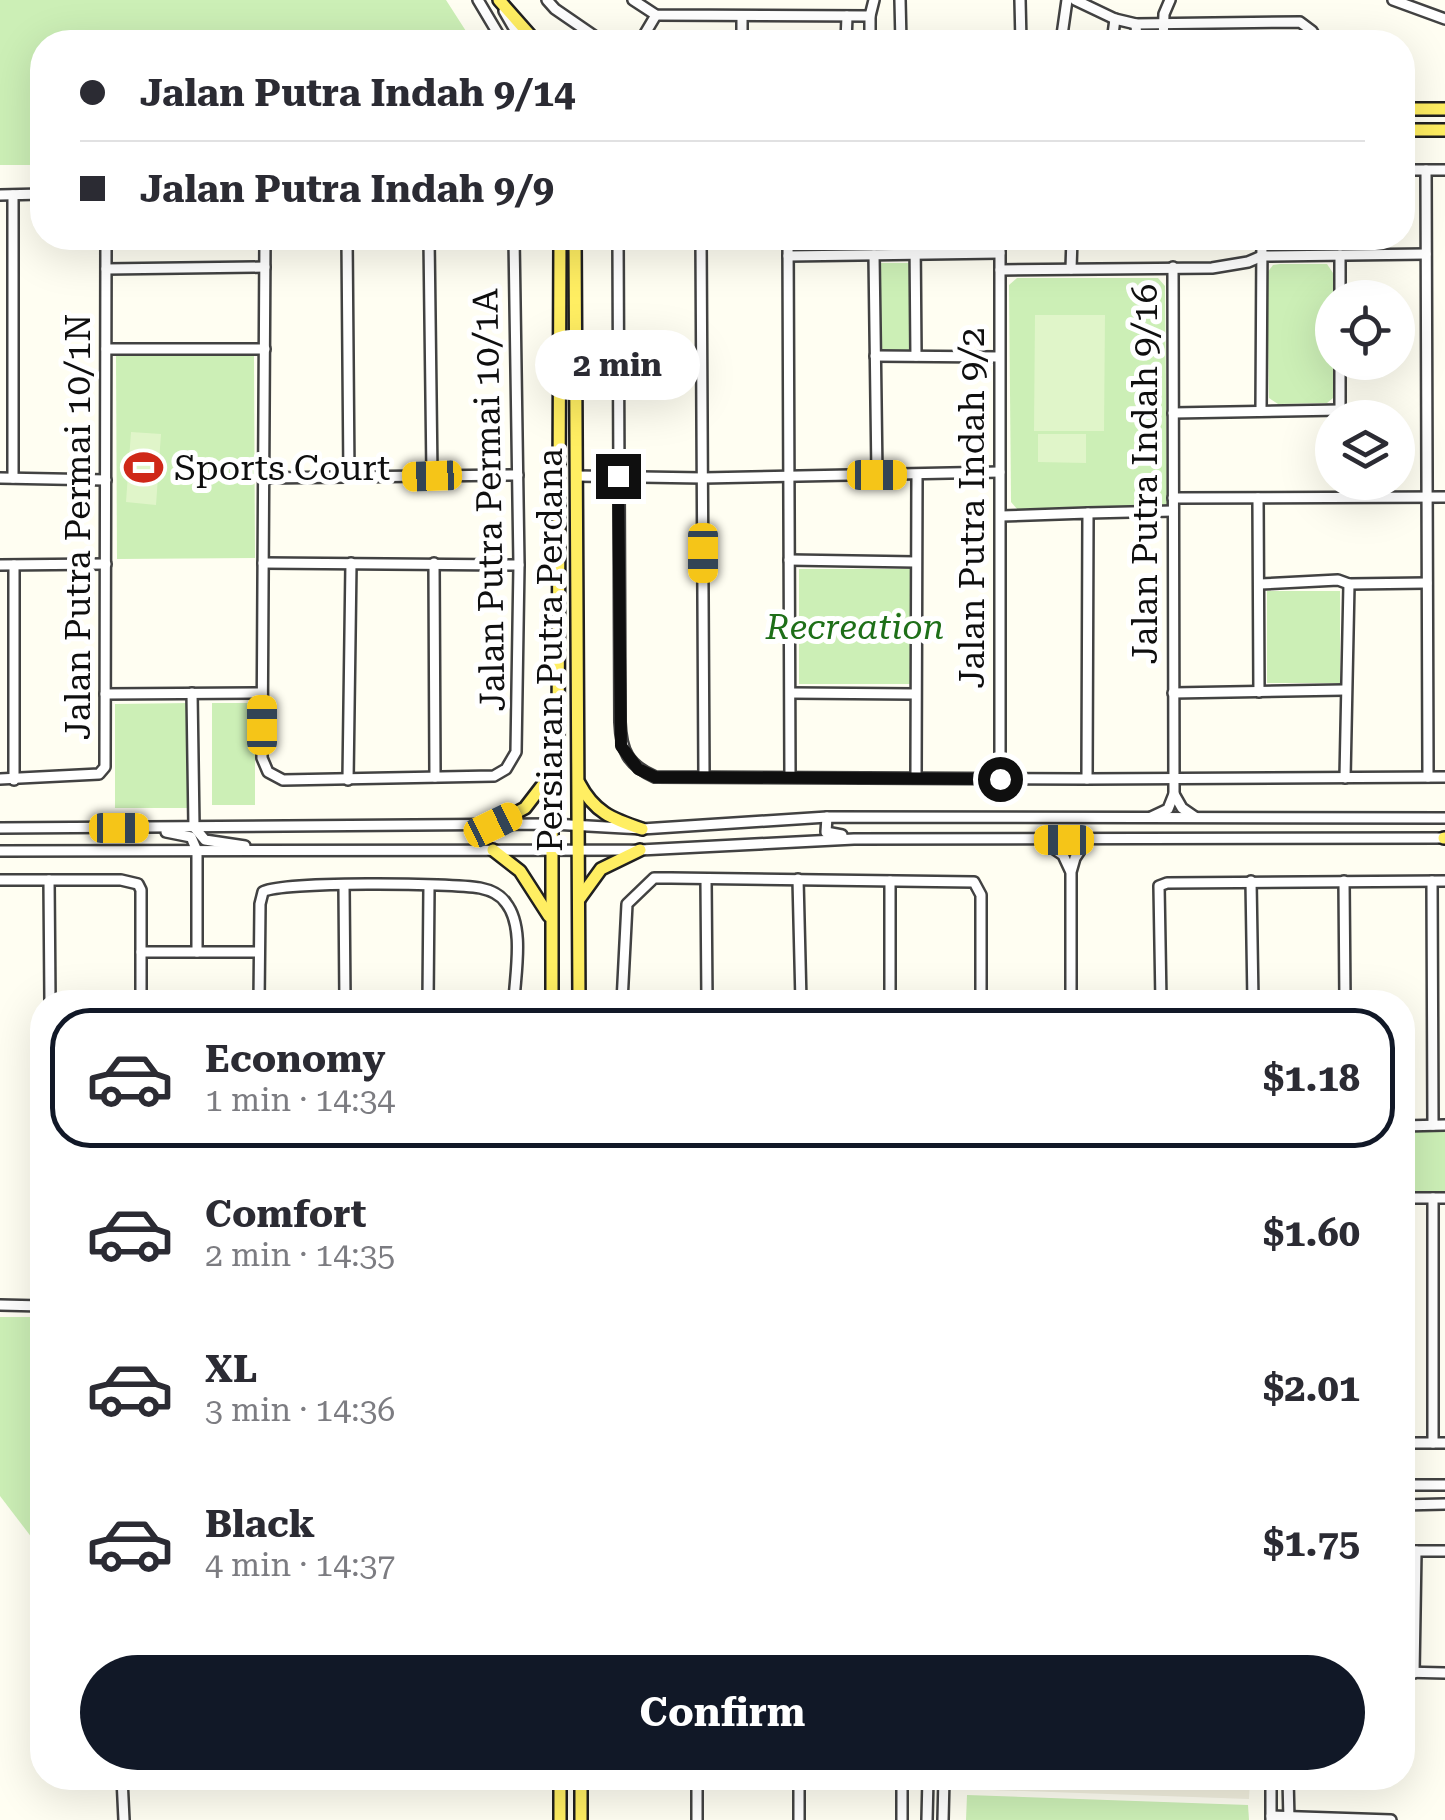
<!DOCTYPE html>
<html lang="en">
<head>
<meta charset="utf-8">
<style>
  :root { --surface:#fff; --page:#f2f2f3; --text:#2b2b33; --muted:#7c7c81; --line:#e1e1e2; --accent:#111827 }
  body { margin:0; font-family:"Roboto Serif",serif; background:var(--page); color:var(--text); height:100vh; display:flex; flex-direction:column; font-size:38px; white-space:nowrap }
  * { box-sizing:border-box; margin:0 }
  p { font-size:32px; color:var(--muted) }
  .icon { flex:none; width:55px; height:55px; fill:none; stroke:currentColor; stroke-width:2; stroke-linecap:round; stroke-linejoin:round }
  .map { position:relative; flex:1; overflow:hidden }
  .side { position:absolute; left:30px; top:990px; width:1385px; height:800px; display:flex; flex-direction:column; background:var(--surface); border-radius:40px; box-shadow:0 10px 40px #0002 }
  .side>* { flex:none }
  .top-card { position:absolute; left:30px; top:30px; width:1385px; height:220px; border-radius:40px; box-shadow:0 10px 40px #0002; display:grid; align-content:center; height:220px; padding:0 50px; background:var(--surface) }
  .buttons { position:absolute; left:1315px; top:280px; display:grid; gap:20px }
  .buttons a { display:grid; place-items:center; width:100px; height:100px; border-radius:50%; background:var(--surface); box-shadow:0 10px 40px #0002; font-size:50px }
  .end { position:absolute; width:45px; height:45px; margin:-22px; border:12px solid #0f0f0f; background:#fff; box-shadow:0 0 0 5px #fff }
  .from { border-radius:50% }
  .bubble { position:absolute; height:70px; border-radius:35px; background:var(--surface); box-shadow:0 10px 40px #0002; font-size:32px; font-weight:700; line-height:70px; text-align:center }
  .car { position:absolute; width:30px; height:60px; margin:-30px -15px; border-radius:12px; box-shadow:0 0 8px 2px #0007; background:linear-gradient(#f5c518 24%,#345 0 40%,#f5c518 0 76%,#345 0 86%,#f5c518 0) }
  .top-card b { display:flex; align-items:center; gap:35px; height:95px; font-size:38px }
  .top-card b+b { border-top:2px solid var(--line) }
  .top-card i { width:25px; height:25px; background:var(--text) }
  ul { padding:18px 0 0; list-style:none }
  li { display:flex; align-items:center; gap:30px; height:140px; margin:0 20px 15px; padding:0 30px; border:5px solid transparent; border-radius:40px }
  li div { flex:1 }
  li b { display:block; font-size:38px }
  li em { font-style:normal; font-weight:700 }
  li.current { border-color:var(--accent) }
  li>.icon { width:90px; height:90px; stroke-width:1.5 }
  .cta { display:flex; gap:20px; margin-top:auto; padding:20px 50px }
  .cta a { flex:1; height:115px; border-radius:60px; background:var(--accent); color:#fff; font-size:40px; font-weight:700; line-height:115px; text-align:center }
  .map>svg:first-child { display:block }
  .green { fill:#ccefb6 }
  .pitch { fill:#e0f5c9 }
  .plaza { fill:#f1efde }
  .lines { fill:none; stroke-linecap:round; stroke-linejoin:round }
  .minor-casing { stroke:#424242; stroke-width:14 }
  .major-casing { stroke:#202020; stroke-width:16 }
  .minor { stroke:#fff; stroke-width:9 }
  .major { stroke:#ffee62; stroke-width:11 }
  .route { stroke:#0f0f0f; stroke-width:12 }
  .labels { text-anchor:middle; stroke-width:10; stroke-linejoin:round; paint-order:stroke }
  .poi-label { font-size:35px; fill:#0f0f0f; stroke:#fff; text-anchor:start }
  .street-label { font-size:35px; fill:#0f0f0f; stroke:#fff }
  .park-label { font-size:35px; font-style:italic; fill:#1e6f18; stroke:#fff }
</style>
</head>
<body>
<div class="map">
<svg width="1445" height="1820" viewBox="0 0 1445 1820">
  <rect width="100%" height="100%" fill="#fffef2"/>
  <g class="green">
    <polygon points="0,0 446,0 473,42 42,42 42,165 0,165"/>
    <rect x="880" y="263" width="29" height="87"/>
    <polygon points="1280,264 1327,264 1333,273 1333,398 1327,403 1278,404 1269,398 1267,273 1273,265"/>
    <polygon points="1017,278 1158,278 1165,286 1167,509 1017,509 1011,502 1009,285"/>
    <polygon points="254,355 255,558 117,559 116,356"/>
    <rect x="799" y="569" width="111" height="115"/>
    <rect x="1267" y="591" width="73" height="92"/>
    <polygon points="190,703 190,808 115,808 115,704"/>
    <rect x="212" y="703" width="43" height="102"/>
    <polygon points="1445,1128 1445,1195 1403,1195 1402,1129"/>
    <polygon points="0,1317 42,1317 42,1551 0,1496"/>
    <polygon points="967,1795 1248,1805 1249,1820 966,1820"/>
  </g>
  <g class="pitch">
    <polygon points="1035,315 1105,315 1104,431 1034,431"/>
    <polygon points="131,432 161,434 156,505 126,502"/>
    <polygon points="1038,434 1086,434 1086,463 1038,462"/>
  </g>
  <polygon class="plaza" points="964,1778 1250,1778 1249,1799 964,1789"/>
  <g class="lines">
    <defs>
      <g id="minor">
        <polyline points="478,0 503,42"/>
        <polyline points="547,0 555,9 603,42"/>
        <polyline points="633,0 656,15 870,16"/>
        <polyline points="900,0 901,42"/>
        <polyline points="1020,0 1021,42"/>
        <polyline points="1075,0 1115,19 1136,24 1300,22 1312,31 1318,42"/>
        <polyline points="1393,0 1445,19"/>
        <polyline points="504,11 522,42"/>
        <polyline points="742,17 742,42"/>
        <polyline points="1136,24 1137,42"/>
        <polyline points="640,42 656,15"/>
        <polyline points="846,42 847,16"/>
        <polyline points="870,42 870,16 874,0"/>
        <polyline points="1061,42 1067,0"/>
        <polyline points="1112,42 1115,19"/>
        <polyline points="1163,42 1164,14 1170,0"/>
        <polyline points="1402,170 1445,170"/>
        <polyline points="1426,170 1428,777"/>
        <polyline points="0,195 42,194"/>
        <polyline points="13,195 13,478"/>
        <polyline points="265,238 262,758 268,772 283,780 494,776 506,769 516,752 519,565 514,238"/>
        <polyline points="347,238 349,477"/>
        <polyline points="429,238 432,475"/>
        <path d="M618 238 620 722C621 751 628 765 655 777L1087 779 1445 777"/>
        <polyline points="701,238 704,777"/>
        <polyline points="788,238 790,777"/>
        <polyline points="915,238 916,356"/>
        <polyline points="874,255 877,475"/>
        <polyline points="1340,255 1340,298"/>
        <polyline points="788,256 1000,253"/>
        <polyline points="106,269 265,267"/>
        <polyline points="1071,269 1072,238"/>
        <polyline points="1000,270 1212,268 1248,262 1262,256 1426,254"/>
        <polyline points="106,349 265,349"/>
        <polyline points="875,356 999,357"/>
        <polyline points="1340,362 1340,418"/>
        <polyline points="1261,411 1262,238"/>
        <polyline points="1173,413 1340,410"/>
        <polyline points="577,476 703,478 1000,472"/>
        <polyline points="0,478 106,480"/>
        <polyline points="264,478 518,475"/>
        <polyline points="1173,498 1445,497"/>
        <polyline points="1258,498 1259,692"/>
        <polyline points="1088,513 1173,511"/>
        <polyline points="1001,516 1088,513 1087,779"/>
        <polyline points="789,560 916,562"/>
        <polyline points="263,563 519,565"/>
        <polyline points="434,563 435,777"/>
        <polyline points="0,565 106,564"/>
        <polyline points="14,565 14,780"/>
        <polyline points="1260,584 1338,580 1349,584 1427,583"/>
        <polyline points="192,693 194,827"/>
        <polyline points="791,693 915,694"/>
        <polyline points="1173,693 1344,690"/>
        <polyline points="105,694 262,693"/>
        <polyline points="916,778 917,475"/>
        <polyline points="1345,778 1349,584"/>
        <polyline points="0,779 99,774 105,767 106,238"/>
        <polyline points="1000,779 1000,238"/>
        <polyline points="348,780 351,563"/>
        <polyline points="1174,794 1182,808 1195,817"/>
        <polyline points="827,817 826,832 842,835"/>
        <polyline points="1151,817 1168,809 1174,794 1173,267"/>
        <polyline points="194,827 205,840 245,846"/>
        <polyline points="0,828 552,824 642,829 827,817 1445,818"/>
        <polyline points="166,832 191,837 197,851 197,952"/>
        <polyline points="1044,842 1063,855 1070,870"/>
        <polyline points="0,851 640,850 854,839 1445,838"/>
        <polyline points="706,879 707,1002"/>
        <polyline points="798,879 801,1002"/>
        <polyline points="0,880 121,880 138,884 141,890 141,1002"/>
        <polyline points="49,880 50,1002"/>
        <polyline points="1251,881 1253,1002"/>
        <polyline points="1344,881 1345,1002"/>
        <polyline points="1432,881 1433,1125"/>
        <polyline points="344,886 345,1002"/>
        <polyline points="141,952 259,952"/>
        <path d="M259 1002 260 904 263 892C278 881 454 883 480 888 490 890 500 894 506 903 525 927 515 974 514 1002"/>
        <polyline points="428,1002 429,886"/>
        <polyline points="622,1002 627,904 654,878 671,878 974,882 981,895 981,1002"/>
        <polyline points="890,1002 890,881"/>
        <polyline points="1071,1002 1071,872 1075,858 1087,840"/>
        <polyline points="1161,1002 1159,886 1167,883 1445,881"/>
        <polyline points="1402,1126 1445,1125"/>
        <polyline points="1402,1198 1445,1198"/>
        <polyline points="1433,1198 1433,1443"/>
        <polyline points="0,1305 42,1306"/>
        <polyline points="1402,1443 1445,1443"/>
        <polyline points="1402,1485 1445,1485"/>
        <polyline points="1402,1505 1445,1504"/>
        <polyline points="1402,1551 1445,1551"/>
        <polyline points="1402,1672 1445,1673"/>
        <polyline points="1414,1673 1416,1551"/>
        <polyline points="122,1778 124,1820"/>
        <polyline points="799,1778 799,1820"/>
        <polyline points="1288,1778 1289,1820"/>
        <polyline points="1271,1816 1391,1820"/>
        <polyline points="697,1820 697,1778"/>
        <polyline points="902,1820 902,1778"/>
        <polyline points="927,1820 928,1778"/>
        <polyline points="943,1820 944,1778"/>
        <polyline points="1271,1820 1271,1778"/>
      </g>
      <g id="major">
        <polyline points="499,0 536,42"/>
        <polyline points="1402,109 1445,109"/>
        <polyline points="1402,130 1445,130"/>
        <polyline points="575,238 579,1002"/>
        <path d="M579 783C594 812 612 819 642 829"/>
        <polyline points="493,825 525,808 555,769"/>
        <polyline points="1444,838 1445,838"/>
        <polyline points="493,850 520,871 549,916"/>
        <polyline points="580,898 601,869 640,850"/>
        <polyline points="552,1002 552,824 558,750 560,238"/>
        <polyline points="560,1778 560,1820"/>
        <polyline points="581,1820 581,1778"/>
      </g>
    </defs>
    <use href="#minor" class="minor-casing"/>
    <use href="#major" class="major-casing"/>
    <use href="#minor" class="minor"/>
    <use href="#major" class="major"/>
  </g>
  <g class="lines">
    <polyline class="route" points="618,476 621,746 638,769 655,777 1000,779"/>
  </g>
  <defs>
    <symbol id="stadium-bare" viewBox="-9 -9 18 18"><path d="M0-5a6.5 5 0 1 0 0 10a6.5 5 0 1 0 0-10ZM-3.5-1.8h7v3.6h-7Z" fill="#cf2818" stroke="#fff" stroke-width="2.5" paint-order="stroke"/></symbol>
  </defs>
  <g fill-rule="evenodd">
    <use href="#stadium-bare" x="116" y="440" width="55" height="55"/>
  </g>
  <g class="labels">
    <g class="poi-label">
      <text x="174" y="480">Sports Court</text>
    </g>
    <g class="street-label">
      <text transform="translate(1145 474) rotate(-90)" y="12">Jalan Putra Indah 9/16</text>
      <text transform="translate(489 500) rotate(-91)" y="12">Jalan Putra Permai 10/1A</text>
      <text transform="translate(972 508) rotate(-90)" y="12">Jalan Putra Indah 9/2</text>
      <text transform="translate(78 527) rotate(-90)" y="12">Jalan Putra Permai 10/1N</text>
      <text transform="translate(550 650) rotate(-90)" y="12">Persiaran Putra Perdana</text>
    </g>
    <g class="park-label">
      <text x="855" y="639">Recreation</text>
    </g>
  </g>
</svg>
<div class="buttons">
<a><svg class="icon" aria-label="locate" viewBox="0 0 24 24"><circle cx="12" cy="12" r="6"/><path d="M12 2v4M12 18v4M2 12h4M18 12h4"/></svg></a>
<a><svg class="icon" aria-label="layers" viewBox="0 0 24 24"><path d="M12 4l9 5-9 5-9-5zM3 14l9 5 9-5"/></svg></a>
</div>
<i class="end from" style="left:1000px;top:779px"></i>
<i class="end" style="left:618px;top:476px"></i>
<div class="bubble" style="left:535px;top:330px;width:165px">2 min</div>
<i class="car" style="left:877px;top:475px;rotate:90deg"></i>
<i class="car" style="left:432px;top:476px;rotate:268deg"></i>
<i class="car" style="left:703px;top:553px;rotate:180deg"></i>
<i class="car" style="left:262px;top:725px;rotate:0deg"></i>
<i class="car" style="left:493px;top:825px;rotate:64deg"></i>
<i class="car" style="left:119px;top:828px;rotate:90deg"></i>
<i class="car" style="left:1064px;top:840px;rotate:270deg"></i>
<div class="top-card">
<b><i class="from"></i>Jalan Putra Indah 9/14</b>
<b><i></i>Jalan Putra Indah 9/9</b>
</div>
<section class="side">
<ul>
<li class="current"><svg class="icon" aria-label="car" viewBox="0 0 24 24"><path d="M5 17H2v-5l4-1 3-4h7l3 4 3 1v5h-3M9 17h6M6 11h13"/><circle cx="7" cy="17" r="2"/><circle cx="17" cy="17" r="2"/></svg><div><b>Economy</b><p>1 min · 14:34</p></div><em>$1.18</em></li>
<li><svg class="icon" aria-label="car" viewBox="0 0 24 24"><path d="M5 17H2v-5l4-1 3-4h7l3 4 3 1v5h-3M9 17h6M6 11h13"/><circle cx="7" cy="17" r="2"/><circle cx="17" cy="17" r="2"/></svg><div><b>Comfort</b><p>2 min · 14:35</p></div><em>$1.60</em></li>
<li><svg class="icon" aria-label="car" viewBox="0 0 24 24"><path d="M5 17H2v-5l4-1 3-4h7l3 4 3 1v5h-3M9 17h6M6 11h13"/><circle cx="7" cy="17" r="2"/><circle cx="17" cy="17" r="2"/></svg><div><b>XL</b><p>3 min · 14:36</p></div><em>$2.01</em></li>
<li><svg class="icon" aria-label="car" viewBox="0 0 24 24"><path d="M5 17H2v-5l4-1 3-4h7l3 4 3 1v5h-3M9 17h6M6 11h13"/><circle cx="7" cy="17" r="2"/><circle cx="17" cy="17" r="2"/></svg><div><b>Black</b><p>4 min · 14:37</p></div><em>$1.75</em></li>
</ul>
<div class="cta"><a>Confirm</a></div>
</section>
</div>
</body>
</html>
